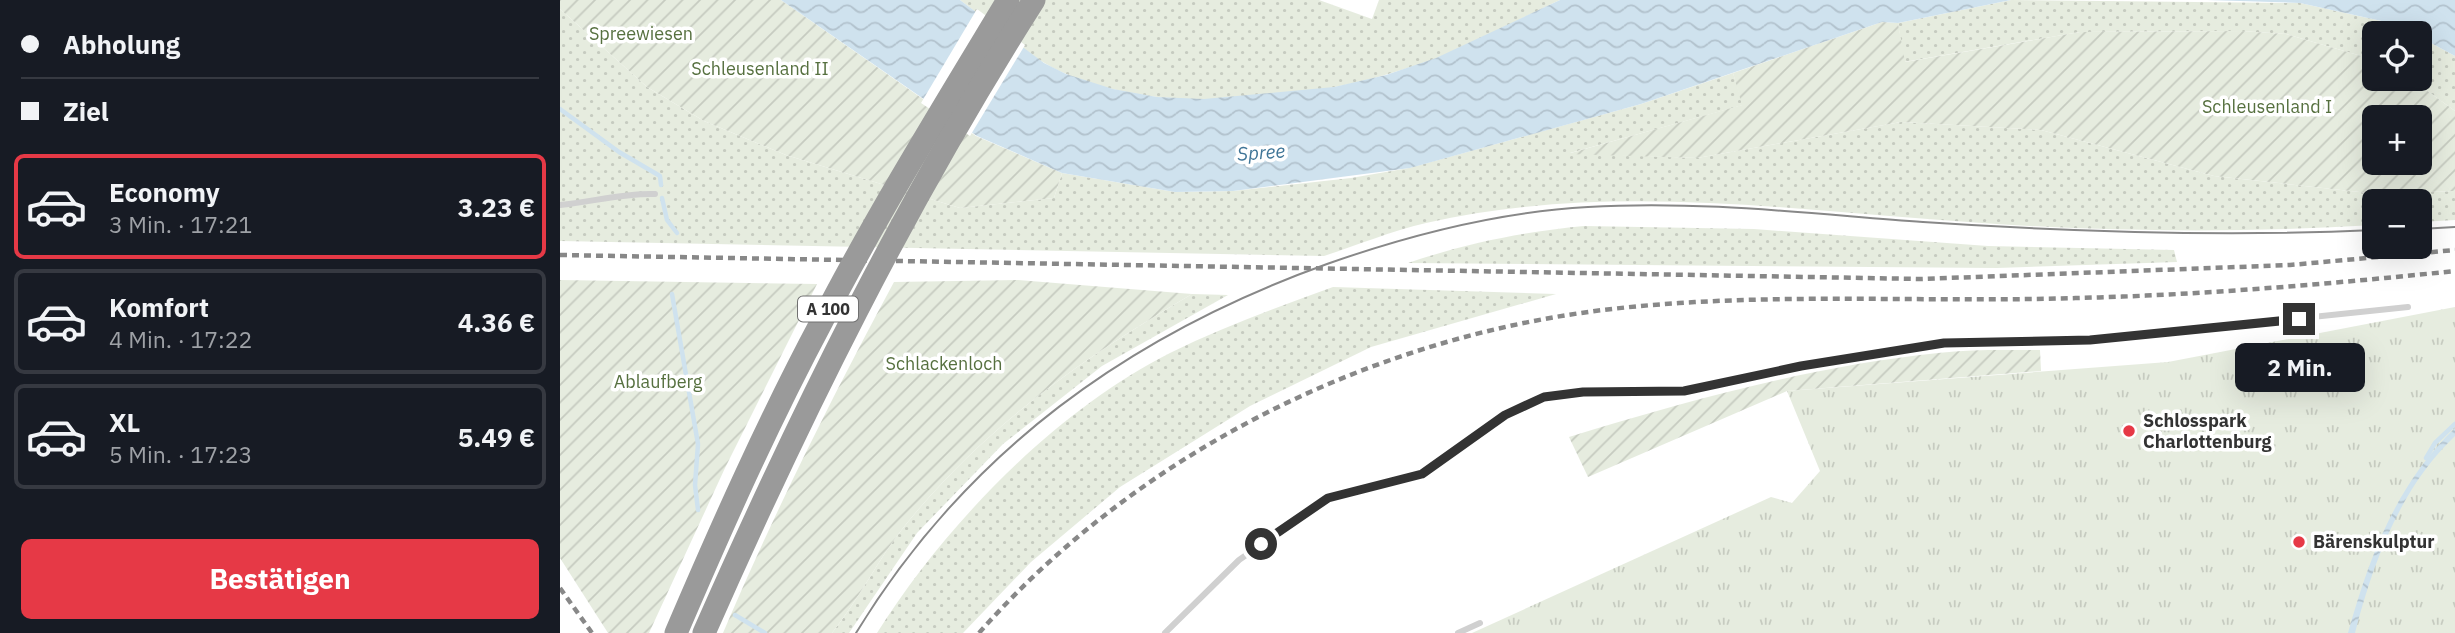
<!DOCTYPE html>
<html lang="de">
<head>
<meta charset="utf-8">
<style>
  :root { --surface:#171b24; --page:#242831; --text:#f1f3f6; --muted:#9ea1a6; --line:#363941; --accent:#e63946 }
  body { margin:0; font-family:"IBM Plex Sans",sans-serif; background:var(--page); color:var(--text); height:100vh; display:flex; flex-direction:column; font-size:26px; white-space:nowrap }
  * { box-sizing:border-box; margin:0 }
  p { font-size:23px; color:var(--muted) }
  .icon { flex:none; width:38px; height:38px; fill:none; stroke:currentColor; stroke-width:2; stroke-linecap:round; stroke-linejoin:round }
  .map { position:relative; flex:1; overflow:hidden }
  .panel { display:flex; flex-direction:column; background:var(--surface); width:560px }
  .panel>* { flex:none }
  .guide { display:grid; align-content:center; height:154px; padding:0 21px; background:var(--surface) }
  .fabs { position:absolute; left:1802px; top:21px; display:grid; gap:14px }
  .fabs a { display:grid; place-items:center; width:70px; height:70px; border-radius:10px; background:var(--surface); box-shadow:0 7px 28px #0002; font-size:35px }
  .end { position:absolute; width:32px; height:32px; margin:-16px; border:9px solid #333; background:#fff; box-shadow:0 0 0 4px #fff }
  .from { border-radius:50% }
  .bubble { position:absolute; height:49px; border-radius:10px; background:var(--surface); box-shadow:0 7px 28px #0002; font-size:23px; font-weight:700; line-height:49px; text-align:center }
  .guide b { display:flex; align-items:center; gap:24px; height:66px; font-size:26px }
  .guide b+b { border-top:2px solid var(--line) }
  .guide i { width:18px; height:18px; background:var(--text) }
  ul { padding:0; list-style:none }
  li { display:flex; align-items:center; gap:21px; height:105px; margin:0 14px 10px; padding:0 7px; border:4px solid var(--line); border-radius:10px }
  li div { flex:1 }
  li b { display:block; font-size:26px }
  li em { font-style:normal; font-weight:700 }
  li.current { border-color:var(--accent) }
  li>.icon { width:63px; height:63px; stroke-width:1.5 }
  .cta { display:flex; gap:14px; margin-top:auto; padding:14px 21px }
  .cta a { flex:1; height:80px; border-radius:10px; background:var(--accent); color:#fff; font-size:28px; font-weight:700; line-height:80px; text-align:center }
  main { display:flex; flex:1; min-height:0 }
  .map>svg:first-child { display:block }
  .grass { fill:url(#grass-dots) }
  .park { fill:url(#park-tufts) }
  .garden { fill:url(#garden-furrows); fill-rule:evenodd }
  .water { fill:url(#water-waves) }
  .pier { fill:#fff }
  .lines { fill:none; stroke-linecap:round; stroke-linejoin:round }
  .stream { stroke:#cfe2ee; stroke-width:4.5 }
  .service { stroke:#d0d0d0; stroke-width:6 }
  .tram { stroke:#888; stroke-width:2 }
  .rail { stroke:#888; stroke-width:4.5; stroke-dasharray:7 5; stroke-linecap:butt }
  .motorway-bridge { stroke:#9a9a9a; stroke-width:23 }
  .route { stroke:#333; stroke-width:9 }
  .poi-dot { fill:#e63946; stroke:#fff; stroke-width:2.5 }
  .labels { text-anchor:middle; stroke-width:7; stroke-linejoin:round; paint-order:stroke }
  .shield { fill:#fff; stroke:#707070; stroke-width:2 }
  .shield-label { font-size:16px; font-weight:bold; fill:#333 }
  .park-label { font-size:18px; fill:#56703f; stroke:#fff }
  .poi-label { font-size:18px; font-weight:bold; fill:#333; stroke:#fff; text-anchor:start }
  .water-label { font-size:19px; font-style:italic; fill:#3f7597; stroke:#fff }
</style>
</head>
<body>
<main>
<section class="panel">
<div class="guide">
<b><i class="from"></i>Abholung</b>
<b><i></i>Ziel</b>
</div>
<ul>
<li class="current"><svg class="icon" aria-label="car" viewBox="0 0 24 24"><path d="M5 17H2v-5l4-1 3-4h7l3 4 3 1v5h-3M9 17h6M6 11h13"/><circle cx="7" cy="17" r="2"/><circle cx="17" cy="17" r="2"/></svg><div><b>Economy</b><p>3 Min. · 17:21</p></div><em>3.23 €</em></li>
<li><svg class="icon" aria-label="car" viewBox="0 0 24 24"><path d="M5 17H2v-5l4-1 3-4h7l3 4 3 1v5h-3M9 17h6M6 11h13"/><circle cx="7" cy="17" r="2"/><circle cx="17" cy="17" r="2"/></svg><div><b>Komfort</b><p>4 Min. · 17:22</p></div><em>4.36 €</em></li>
<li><svg class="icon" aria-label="car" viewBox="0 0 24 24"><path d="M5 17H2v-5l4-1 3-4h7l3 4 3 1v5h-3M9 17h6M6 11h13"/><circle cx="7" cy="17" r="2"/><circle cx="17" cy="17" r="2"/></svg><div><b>XL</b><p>5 Min. · 17:23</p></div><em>5.49 €</em></li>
</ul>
<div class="cta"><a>Bestätigen</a></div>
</section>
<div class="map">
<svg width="1895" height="633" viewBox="0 0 1895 633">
  <defs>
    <pattern id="grass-dots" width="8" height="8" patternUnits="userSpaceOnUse" patternTransform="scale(1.75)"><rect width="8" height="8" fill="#e6ecdf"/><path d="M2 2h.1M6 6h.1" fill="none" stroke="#c6cbc0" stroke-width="1.8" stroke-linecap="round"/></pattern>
    <pattern id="park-tufts" width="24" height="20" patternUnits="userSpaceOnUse" patternTransform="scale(1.75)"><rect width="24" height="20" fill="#e6ecdf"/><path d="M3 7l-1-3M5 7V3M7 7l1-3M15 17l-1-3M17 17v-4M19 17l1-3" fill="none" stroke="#c6cbc0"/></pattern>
    <pattern id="garden-furrows" width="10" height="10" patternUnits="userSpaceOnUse" patternTransform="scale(1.75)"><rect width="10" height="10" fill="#e6ecdf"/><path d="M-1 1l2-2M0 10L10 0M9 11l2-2" fill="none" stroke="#c6cbc0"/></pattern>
    <pattern id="water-waves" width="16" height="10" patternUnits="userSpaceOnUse" patternTransform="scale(1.75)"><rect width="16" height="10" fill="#cfe2ee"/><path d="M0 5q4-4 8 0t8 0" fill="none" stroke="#b2c2cd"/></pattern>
  </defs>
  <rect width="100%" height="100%" fill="#fff"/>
  <g class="grass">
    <path d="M400 0H759L812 19 819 0H1000C958 19 917 43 874 59 767 99 611 120 504 73 466 56 433 25 400 0Z"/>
    <polygon points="1451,0 1740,3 1826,22 1851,33 1815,33 1815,60 1726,34 1682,31 1520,32 1344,62 1338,23"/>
    <path d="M0 9 87 87 144 121 226 155 400 208 494 198 502 173 615 192 673 191 791 178 849 168 1081 104 1173 73 1183 105 1010 153 1137 158 1341 122 1481 130 1654 176 1818 194 1895 191V220L1860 222V201H1815V225C1684 233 1552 232 1422 223 1236 211 1050 181 866 223 831 231 798 245 764 256L0 241Z"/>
    <polygon points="1860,37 1895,56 1895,111 1851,79 1860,79"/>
    <path d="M1024 226 1194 229 1428 246 1614 250 1617 262 1437 268 848 263C907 243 962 232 1024 226Z"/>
    <path d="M773 287 996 294 811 347 690 406 560 487 471 562 403 633H317C385 525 495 411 610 353 663 327 718 307 773 287Z"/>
    <path d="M632 294 668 295 542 366 443 444 357 533 289 633H272C300 598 319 557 347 523 428 424 523 358 632 294Z"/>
  </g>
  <polygon class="park" points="1895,307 1895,633 912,633 1211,497 1232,503 1260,471 1227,391 1608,362"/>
  <g class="garden">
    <polygon points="0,0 221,0 416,136 502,173 494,198 400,208 226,155 144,121 87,87 0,9"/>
    <path d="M1322 22 1338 23 1345 62 1520 32 1682 31 1726 34 1815 60V79H1851L1895 111V191L1818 194 1654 176 1481 130 1341 122 1137 158 1007 154 1182 105 1173 73ZM1815 117H1860V163H1815Z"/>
    <polygon points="0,280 257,284 165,468 89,633 48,633 0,558"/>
    <path d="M458 280 632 294C523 358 428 424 347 523 319 557 300 598 272 633H163C214 513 272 397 334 282Z"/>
    <path d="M1480 350 1481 371 1227 391 1028 477 1009 437C1129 400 1253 366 1378 353 1411 349 1446 350 1480 350Z"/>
  </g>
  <g class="water">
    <polygon points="221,0 400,0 484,63 506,74 553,89 597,97 644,99 774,87 826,75 876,58 1000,0 1451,0 1338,23 1322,22 1081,104 850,168 673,191 615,192 502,173 417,136"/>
    <polygon points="1647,0 1895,0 1895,56 1860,37 1860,33 1851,33 1826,22 1740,3"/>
    <path d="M1895 428V436C1841 487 1813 562 1795 633H1788C1809 557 1837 483 1895 428Z"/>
  </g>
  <polygon class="pier" points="417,9 465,45 410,136 361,103"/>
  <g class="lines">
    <g class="stream">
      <polyline points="0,109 59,152 100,176 101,185"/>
      <polyline points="102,198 107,220 117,233"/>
      <polyline points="112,294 138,444 135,485 138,510"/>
      <polyline points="1866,458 1875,443 1895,424"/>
      <polyline points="175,615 205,633"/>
    </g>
    <g class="service">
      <path d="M0 205C32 202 63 193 95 194"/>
      <polyline points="605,633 679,560 768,498 862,474 945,415 983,397 1022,392 1124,391 1241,366 1384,343 1530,340 1848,307"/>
      <polyline points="898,633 920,623"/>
    </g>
    <g class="tram">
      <polyline points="1860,229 1895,227"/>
      <path d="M296 633C407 451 569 335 767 264 852 234 938 212 1028 207 1139 200 1252 214 1363 222 1513 232 1664 237 1815 230"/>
    </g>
    <g class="rail">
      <polyline points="0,255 1362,279 1730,265 1895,250"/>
      <polyline points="0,588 32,633"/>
      <path d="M419 633C577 454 807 339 1043 310 1200 291 1359 303 1517 298 1643 295 1769 284 1895 271"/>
    </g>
    <g class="motorway-bridge">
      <path d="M116 633C161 528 208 422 262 321 319 211 384 106 448 0"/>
      <path d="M144 633C240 415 346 201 474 0"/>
    </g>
  </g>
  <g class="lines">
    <polyline class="route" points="701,544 768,498 862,474 945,415 984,397 1023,392 1124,391 1241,366 1384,343 1530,340 1739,319"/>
  </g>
  <g class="poi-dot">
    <circle cx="1569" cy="431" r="7"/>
    <circle cx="1739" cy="542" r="7"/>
  </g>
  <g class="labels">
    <rect class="shield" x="238" y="296.5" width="60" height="25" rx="5"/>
    <g class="shield-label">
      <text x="268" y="315">A 100</text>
    </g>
    <g class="park-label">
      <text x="81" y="40">Spreewiesen</text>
      <text x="200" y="75">Schleusenland II</text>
      <text x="1707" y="113">Schleusenland I</text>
      <text x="384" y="370">Schlackenloch</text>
      <text x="98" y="388">Ablaufberg</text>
    </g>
    <g class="poi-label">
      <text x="1583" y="427">Schlosspark<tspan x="1583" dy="21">Charlottenburg</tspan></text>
      <text x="1753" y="548">Bärenskulptur</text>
    </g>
    <g class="water-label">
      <text transform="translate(701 152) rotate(-4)" y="7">Spree</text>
    </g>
  </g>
</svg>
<div class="fabs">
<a><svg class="icon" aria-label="locate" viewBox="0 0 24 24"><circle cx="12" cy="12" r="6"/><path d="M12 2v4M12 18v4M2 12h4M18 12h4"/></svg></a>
<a>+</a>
<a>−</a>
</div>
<i class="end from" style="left:701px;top:544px"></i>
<i class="end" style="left:1739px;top:319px"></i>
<div class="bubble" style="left:1675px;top:343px;width:130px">2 Min.</div>
</div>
</main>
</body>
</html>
